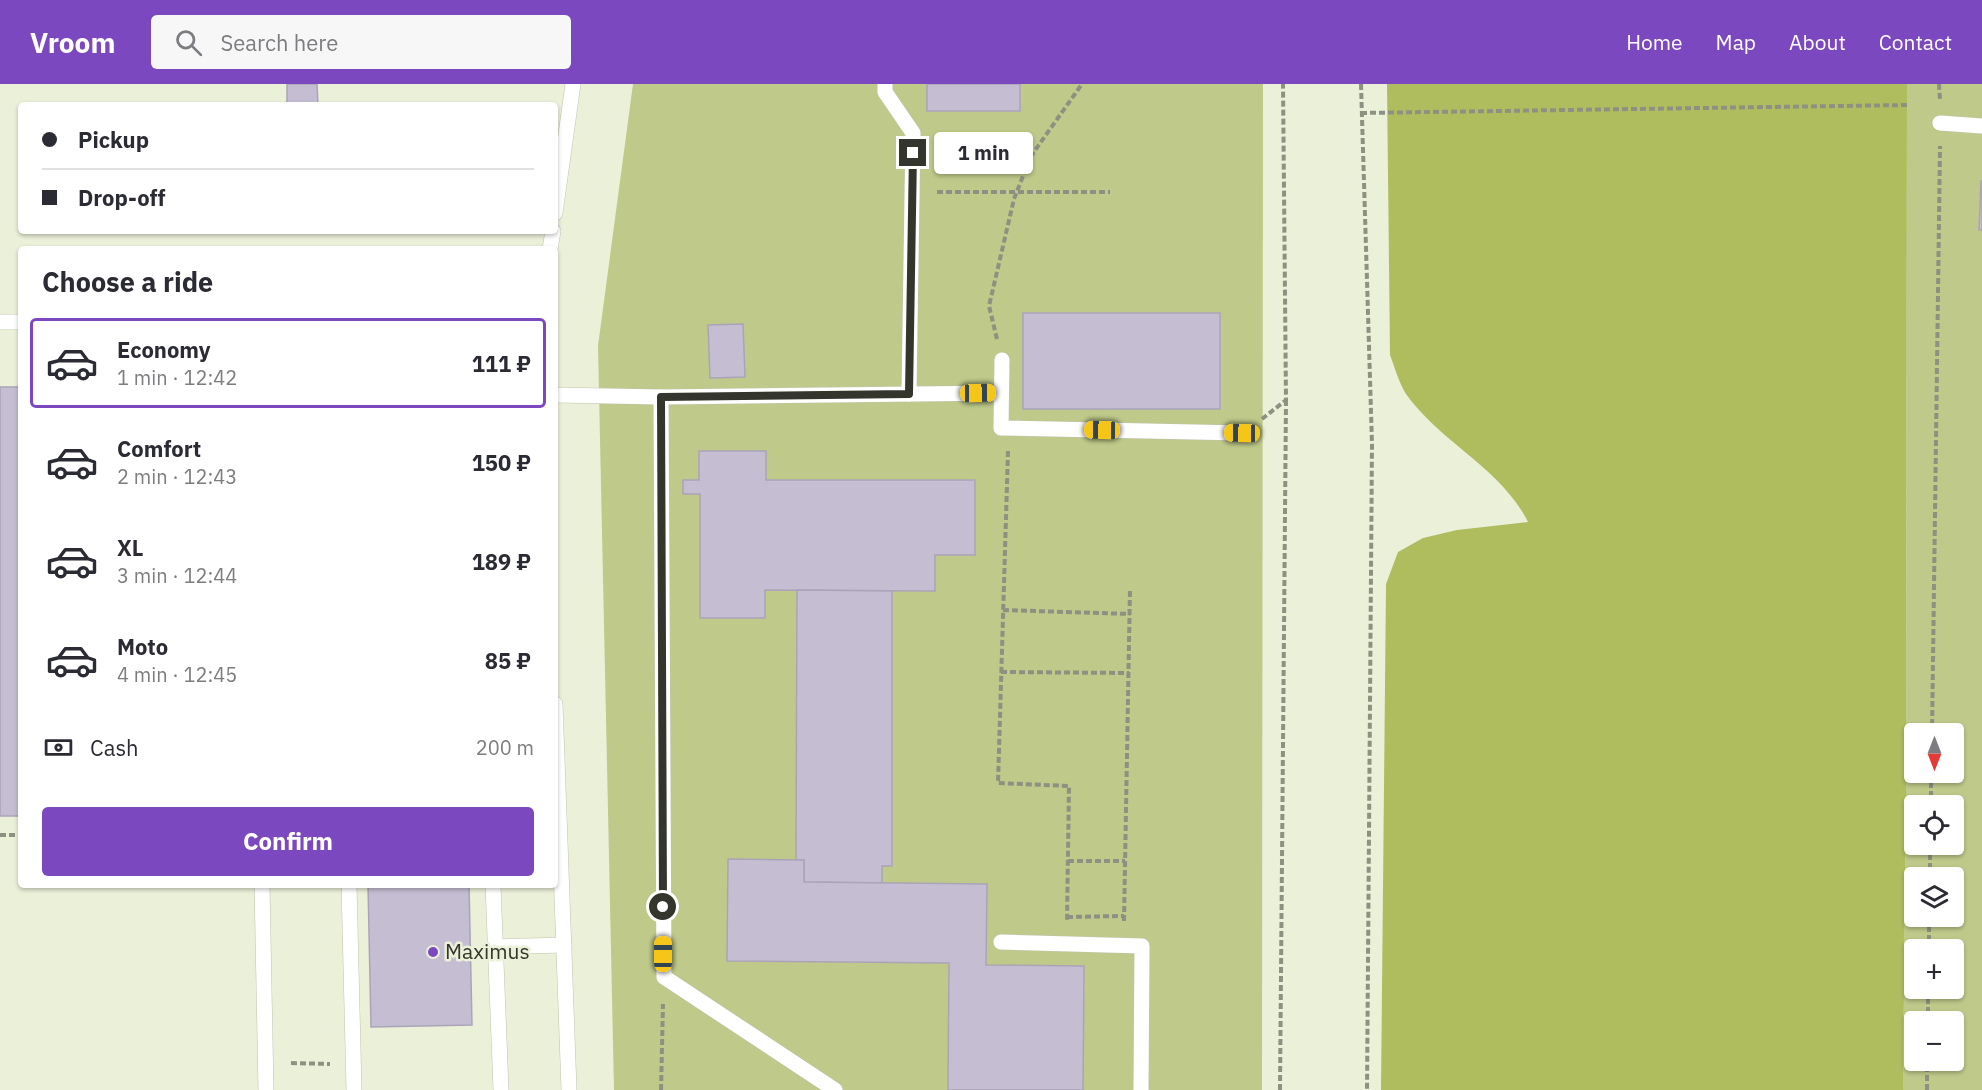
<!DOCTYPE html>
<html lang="en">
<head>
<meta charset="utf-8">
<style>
  :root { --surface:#fff; --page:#f7f7f7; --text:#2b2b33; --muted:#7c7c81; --line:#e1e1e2; --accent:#7c48bf }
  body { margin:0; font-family:"IBM Plex Sans",sans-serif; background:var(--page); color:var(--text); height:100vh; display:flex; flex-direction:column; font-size:22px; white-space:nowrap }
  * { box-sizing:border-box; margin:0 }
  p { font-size:20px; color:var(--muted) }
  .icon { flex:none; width:33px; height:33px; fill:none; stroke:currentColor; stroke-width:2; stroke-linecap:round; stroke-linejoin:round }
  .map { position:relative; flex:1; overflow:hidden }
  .drawer { position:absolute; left:18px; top:162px; width:540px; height:642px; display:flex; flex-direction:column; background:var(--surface); border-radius:6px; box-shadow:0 2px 4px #0004 }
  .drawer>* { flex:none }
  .guide { position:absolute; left:18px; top:18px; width:540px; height:132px; border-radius:6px; box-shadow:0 2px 4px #0004; display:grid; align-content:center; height:132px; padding:0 24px; background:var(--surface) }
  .needle { width:39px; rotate:180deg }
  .buttons { position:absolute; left:1904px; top:639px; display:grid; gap:12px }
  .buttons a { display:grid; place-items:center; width:60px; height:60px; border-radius:6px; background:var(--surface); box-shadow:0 2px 4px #0004; font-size:30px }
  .end { position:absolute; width:27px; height:27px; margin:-14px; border:8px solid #34362d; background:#fff; box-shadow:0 0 0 3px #fff }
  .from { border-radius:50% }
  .bubble { position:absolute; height:42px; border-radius:6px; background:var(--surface); box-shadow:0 2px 4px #0004; font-size:20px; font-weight:700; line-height:42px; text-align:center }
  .car { position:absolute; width:18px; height:36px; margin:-18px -9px; border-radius:8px; box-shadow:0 0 4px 2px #0007; background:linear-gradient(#f5c518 24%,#345 0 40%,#f5c518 0 76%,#345 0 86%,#f5c518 0) }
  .guide b { display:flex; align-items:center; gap:21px; height:57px; font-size:22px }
  .guide b+b { border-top:2px solid var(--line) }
  .guide i { width:15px; height:15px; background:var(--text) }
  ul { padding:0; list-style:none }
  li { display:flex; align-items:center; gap:18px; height:90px; margin:0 12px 9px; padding:0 12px; border:3px solid transparent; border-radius:6px }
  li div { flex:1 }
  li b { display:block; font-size:22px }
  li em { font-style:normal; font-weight:700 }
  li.on { border-color:var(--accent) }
  li>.icon { width:54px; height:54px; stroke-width:1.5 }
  h2 { padding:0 24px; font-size:27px; line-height:72px }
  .pay { display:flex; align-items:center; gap:15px; height:66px; padding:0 24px; font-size:22px }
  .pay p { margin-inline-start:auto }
  .cta { display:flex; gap:12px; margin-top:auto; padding:12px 24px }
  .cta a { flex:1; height:69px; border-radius:6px; background:var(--accent); color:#fff; font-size:24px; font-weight:700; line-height:69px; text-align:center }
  header { display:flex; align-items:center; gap:36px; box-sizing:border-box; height:84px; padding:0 30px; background:var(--accent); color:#fff }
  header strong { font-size:28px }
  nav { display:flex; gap:33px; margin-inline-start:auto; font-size:21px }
  .search { width:420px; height:54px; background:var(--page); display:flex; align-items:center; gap:15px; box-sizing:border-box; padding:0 21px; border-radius:6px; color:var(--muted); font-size:22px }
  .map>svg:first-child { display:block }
  .green { fill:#bec98a; fill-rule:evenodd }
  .forest { fill:#afbd5f }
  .building { fill:#c5bed3; stroke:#aba4b9; stroke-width:1.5 }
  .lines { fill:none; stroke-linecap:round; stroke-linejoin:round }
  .service-casing { stroke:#c0c4ae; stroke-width:16 }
  .path { stroke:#8e9181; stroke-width:4; stroke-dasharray:6 3; stroke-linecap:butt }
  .service { stroke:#fff; stroke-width:15 }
  .route { stroke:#34362d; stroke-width:8 }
  .poi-dot { fill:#7c48bf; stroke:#ebf0d9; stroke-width:2 }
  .labels { text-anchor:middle; stroke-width:5; stroke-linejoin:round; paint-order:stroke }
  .poi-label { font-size:21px; fill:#34362d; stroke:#ebf0d9; text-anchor:start }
</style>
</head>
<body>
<header>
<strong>Vroom</strong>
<div class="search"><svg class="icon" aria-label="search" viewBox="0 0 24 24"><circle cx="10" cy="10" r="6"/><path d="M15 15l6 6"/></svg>Search here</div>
<nav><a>Home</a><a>Map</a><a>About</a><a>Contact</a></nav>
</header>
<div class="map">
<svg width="1982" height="1006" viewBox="0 0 1982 1006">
  <rect width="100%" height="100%" fill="#ebf0d9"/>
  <g class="green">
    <polygon points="633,0 1263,0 1262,1006 614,1006 598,262"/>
    <path d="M1907 0H1982V1006H1903L1906 710ZM1914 650H1953V688H1914ZM1914 722H1953V760H1914ZM1914 794H1953V832H1914ZM1914 866H1953V904H1914ZM1914 938H1953V976H1914Z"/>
  </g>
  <path class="forest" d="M1387 0H1907L1906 710 1903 1006H1381L1386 500 1398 468 1423 454 1457 446 1528 438C1501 384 1441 359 1406 310 1399 299 1395 284 1390 271Z"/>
  <g class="building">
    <polygon points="287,0 317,0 318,21 287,21"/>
    <rect x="927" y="0" width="93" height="27"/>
    <polygon points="1981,97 1982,97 1982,146 1979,146"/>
    <rect x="1023" y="229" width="197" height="96"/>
    <polygon points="743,240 745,293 710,294 708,241"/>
    <rect x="0" y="303" width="21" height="429"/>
    <polygon points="699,367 766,367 766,396 975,396 975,471 935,471 935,507 765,506 765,534 700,534 700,410 683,410 683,396 699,396"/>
    <polygon points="797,506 892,507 892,782 882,782 882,799 804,798 804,776 796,776"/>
    <polygon points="728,775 804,776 804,798 987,800 986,881 1084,882 1083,1006 948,1006 949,879 727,877"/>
    <polygon points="368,801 469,801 472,941 371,943"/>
  </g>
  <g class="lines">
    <defs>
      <g id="service">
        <polyline points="885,0 885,8 913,49 909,310"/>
        <polyline points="1940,39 1982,42"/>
        <polyline points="555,129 573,0"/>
        <polyline points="550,165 553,147"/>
        <polyline points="0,238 21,238"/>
        <polyline points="1002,276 1001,344 1242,349"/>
        <polyline points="555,311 661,313 1001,309"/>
        <polyline points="661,313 664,893 835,1006"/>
        <polyline points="555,620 569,1006"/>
        <polyline points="262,801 266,1006"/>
        <polyline points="349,801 354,1006"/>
        <polyline points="493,801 501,1006"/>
        <polyline points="1001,858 1142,862 1141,1006"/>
        <polyline points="494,863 564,861"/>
      </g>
    </defs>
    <use href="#service" class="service-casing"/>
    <g class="path">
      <polyline points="1361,0 1372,360 1367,1006"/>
      <polyline points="1939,0 1940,16"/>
      <polyline points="1361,29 1907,21"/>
      <polyline points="937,108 1110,108"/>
      <polyline points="997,255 989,222 1014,115 1031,72 1082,0"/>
      <polyline points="1262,335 1286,316 1283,0"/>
      <polyline points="1008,367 998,699 1069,702 1067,836"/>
      <polyline points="1003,526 1130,530"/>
      <polyline points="1001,588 1129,589"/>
      <polyline points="1932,650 1940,62"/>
      <polyline points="1931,722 1931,688"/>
      <polyline points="0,751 21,751"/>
      <polyline points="1068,777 1125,777"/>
      <polyline points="1930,794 1930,760"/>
      <polyline points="1067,833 1124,832"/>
      <polyline points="1124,837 1130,504"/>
      <polyline points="1929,866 1929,832"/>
      <polyline points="1928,938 1928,904"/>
      <polyline points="291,979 330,980"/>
      <polyline points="661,1006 663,920"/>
      <polyline points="1280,1006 1286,316"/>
      <polyline points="1927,1006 1927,976"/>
    </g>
    <use href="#service" class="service"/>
  </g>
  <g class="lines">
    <polyline class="route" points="663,823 661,313 909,310 913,69"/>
  </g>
  <circle class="poi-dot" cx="433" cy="868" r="6"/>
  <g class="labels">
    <g class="poi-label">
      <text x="445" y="875">Maximus</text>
    </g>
  </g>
</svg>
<div class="buttons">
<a><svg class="needle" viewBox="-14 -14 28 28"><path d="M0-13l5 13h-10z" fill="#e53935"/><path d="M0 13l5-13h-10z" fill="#7c7c81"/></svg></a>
<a><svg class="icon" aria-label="locate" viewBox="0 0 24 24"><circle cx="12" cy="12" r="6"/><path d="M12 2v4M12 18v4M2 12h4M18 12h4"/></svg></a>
<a><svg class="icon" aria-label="layers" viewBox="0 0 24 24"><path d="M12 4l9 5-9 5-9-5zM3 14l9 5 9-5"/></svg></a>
<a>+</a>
<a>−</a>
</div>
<i class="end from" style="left:663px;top:823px"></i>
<i class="end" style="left:913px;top:69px"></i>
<div class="bubble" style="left:934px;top:48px;width:99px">1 min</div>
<i class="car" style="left:978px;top:309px;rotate:89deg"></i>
<i class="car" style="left:1102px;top:346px;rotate:271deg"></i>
<i class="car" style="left:1242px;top:349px;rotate:271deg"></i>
<i class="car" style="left:663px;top:870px;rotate:0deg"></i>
<div class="guide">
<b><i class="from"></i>Pickup</b>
<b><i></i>Drop-off</b>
</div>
<section class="drawer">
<h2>Choose a ride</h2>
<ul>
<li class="on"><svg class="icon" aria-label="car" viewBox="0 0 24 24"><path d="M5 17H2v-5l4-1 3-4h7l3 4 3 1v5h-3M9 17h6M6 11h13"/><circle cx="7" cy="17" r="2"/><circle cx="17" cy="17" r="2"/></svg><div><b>Economy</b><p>1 min · 12:42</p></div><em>111 ₽</em></li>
<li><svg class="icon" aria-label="car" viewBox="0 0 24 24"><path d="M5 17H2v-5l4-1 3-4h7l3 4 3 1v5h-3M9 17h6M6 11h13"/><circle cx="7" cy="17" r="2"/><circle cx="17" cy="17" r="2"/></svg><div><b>Comfort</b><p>2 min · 12:43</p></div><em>150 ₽</em></li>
<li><svg class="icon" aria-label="car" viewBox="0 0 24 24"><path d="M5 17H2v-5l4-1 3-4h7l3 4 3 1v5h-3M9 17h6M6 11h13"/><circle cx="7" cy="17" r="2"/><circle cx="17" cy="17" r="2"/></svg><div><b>XL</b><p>3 min · 12:44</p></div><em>189 ₽</em></li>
<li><svg class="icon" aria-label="car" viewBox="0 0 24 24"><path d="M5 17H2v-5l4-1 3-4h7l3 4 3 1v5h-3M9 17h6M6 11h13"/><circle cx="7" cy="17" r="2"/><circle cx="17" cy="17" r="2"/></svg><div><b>Moto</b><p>4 min · 12:45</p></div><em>85 ₽</em></li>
</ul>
<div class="pay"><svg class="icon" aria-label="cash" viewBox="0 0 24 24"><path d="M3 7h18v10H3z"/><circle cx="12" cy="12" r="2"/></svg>Cash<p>200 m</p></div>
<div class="cta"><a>Confirm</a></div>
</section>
</div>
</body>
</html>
